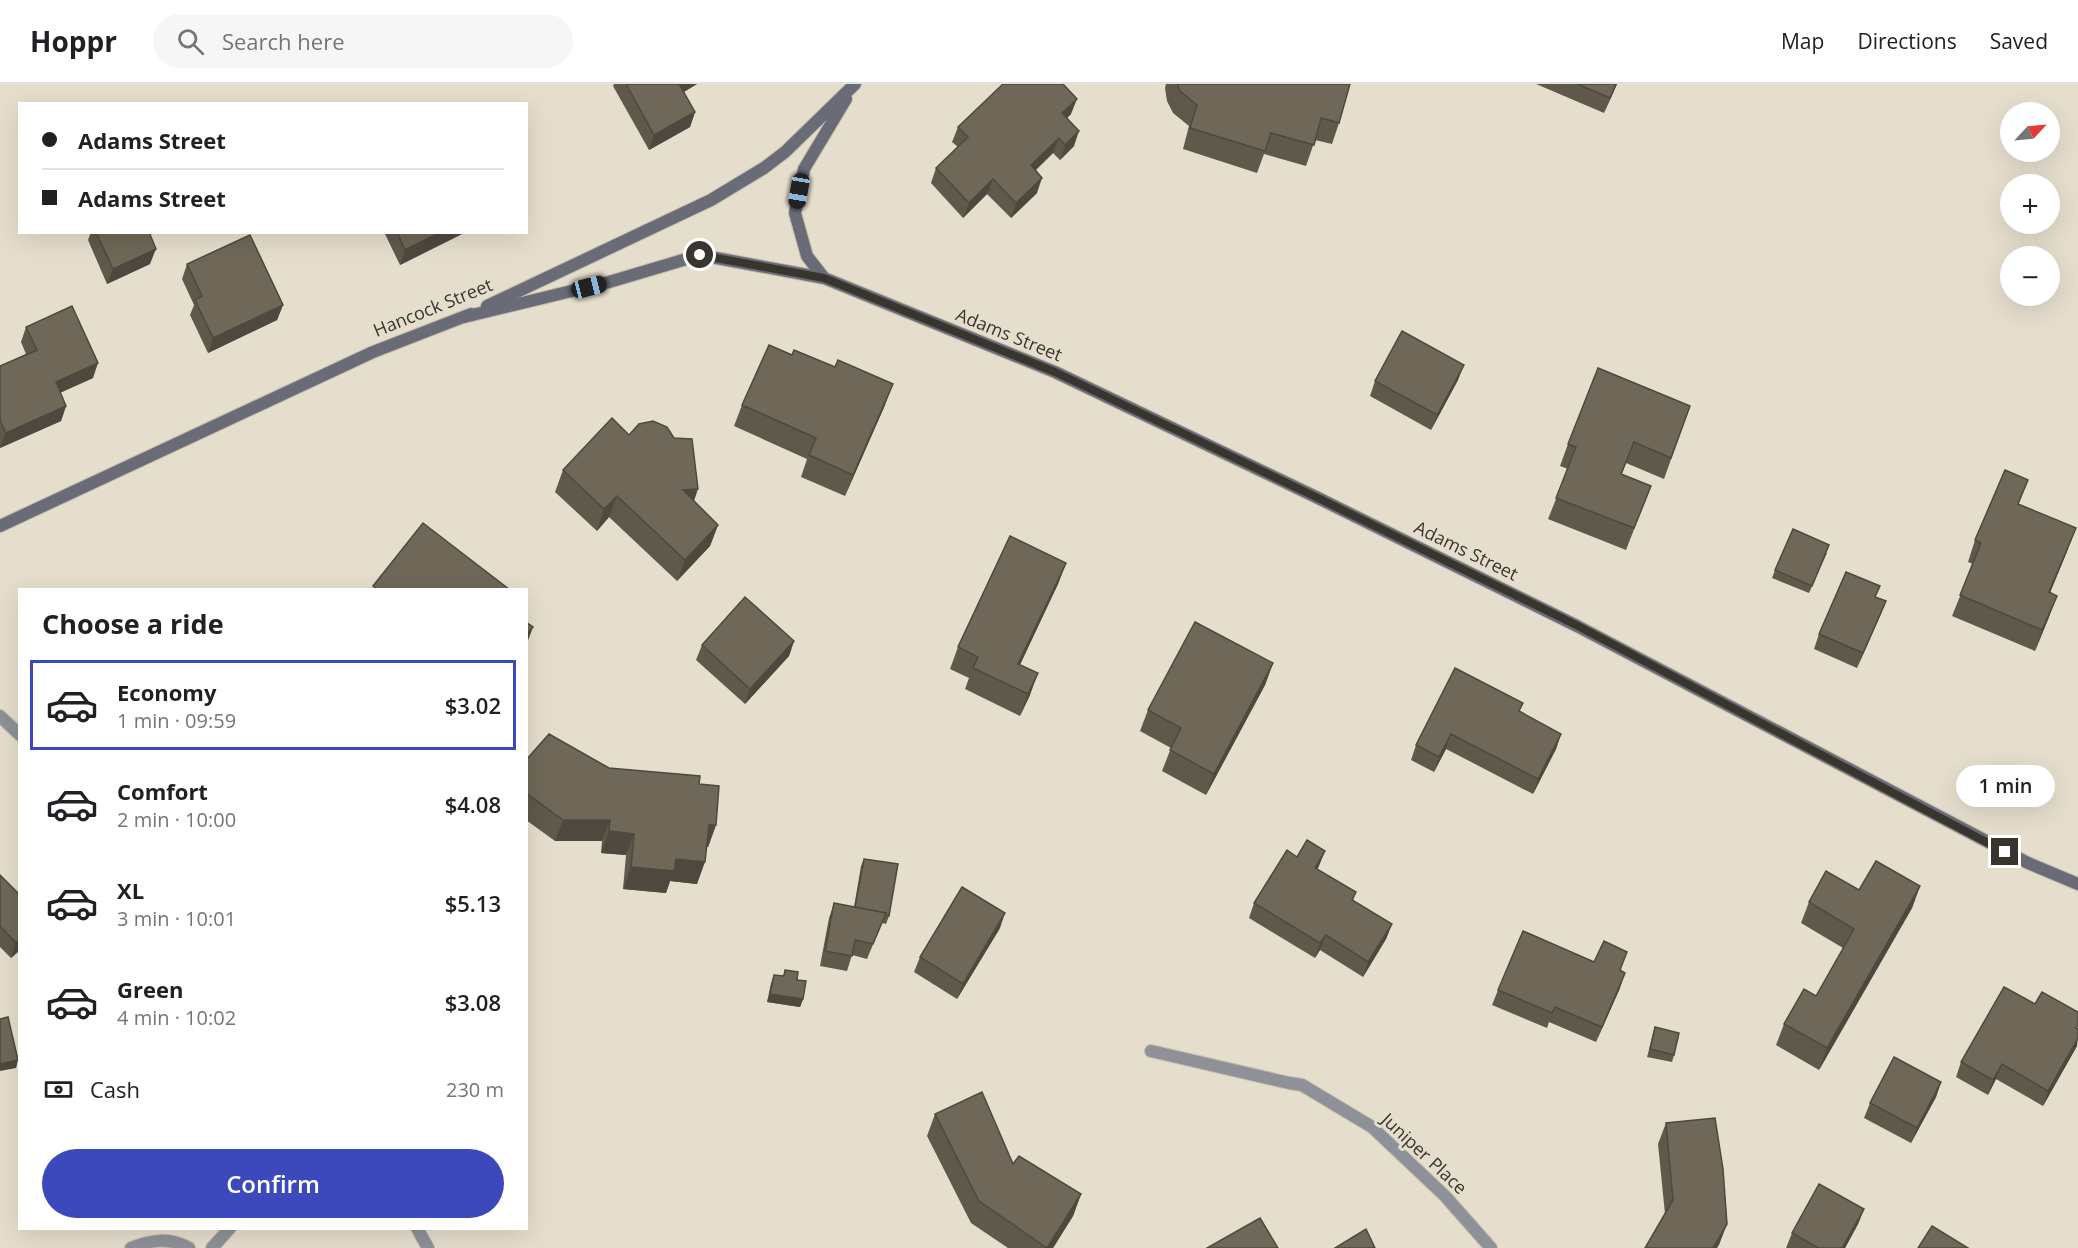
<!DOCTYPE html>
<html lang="en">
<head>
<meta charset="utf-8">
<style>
  :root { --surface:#fff; --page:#f6f6f6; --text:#202124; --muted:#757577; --line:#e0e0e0; --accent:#3b49bc }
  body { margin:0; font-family:"Open Sans",sans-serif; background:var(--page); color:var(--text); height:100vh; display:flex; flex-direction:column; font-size:22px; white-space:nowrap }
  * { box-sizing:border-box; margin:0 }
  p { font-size:20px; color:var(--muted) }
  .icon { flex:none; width:33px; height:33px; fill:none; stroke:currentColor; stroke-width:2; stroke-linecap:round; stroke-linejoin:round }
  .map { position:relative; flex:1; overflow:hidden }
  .sheet { position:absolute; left:18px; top:504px; width:510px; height:642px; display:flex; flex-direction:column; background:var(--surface); border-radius:0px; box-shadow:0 6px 24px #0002 }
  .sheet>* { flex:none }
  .banner { position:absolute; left:18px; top:18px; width:510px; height:132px; border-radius:0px; box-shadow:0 6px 24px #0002; display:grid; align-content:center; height:132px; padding:0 24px; background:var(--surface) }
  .needle { width:39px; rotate:64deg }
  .controls { position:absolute; left:2000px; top:18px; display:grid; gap:12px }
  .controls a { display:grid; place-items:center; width:60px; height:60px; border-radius:50%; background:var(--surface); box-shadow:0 6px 24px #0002; font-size:30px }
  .end { position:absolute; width:27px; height:27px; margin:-14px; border:8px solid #38352e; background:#fff; box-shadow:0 0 0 3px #fff }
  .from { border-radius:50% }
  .bubble { position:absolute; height:42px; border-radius:21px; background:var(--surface); box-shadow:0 6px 24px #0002; font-size:20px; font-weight:600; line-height:42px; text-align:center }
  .car { position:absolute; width:18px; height:36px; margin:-18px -9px; border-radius:8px; box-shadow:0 0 4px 2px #0007; background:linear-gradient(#222 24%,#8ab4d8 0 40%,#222 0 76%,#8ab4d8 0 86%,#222 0) }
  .banner b { display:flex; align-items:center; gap:21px; height:57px; font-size:22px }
  .banner b+b { border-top:2px solid var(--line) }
  .banner i { width:15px; height:15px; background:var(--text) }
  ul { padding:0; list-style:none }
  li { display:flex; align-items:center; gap:18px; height:90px; margin:0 12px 9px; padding:0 12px; border:3px solid transparent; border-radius:0px }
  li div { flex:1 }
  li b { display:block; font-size:22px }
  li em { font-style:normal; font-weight:600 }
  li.selected { border-color:var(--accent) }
  li>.icon { width:54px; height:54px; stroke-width:1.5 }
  h2 { padding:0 24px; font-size:27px; line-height:72px }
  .pay { display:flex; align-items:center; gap:15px; height:66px; padding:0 24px; font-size:22px }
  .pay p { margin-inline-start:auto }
  .button { display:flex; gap:12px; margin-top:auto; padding:12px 24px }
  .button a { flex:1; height:69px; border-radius:36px; background:var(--accent); color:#fff; font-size:24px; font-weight:600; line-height:69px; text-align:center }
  header { display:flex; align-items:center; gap:36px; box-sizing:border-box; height:84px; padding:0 30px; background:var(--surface); border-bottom:2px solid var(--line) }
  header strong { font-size:28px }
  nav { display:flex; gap:33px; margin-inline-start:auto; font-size:21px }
  .search { width:420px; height:54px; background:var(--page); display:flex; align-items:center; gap:15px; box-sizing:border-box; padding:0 21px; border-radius:33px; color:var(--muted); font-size:22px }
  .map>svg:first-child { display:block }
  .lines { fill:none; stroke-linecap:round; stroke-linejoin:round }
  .minor-casing { stroke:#c3bcad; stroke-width:14 }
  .secondary-casing { stroke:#c3bcad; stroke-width:14 }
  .minor { stroke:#8f9199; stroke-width:12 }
  .secondary { stroke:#696c77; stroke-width:12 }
  .wall { fill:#5f594c }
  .shaded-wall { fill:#4e493e }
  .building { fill:#6f6858; stroke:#4e493e; stroke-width:1.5 }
  .route { stroke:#38352e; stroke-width:8 }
  .labels { text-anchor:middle; stroke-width:6; stroke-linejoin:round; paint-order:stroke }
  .street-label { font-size:18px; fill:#38352e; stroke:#e6decd }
</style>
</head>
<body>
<header>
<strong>Hoppr</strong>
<div class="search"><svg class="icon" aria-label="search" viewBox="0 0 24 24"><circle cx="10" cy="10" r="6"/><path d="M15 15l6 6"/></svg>Search here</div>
<nav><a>Map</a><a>Directions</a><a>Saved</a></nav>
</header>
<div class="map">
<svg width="2078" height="1164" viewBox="0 0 2078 1164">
  <rect width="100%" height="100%" fill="#e6decd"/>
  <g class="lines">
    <defs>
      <g id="minor">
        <polyline points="0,632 20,651"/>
        <polyline points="1151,967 1289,999 1302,1001 1372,1043 1445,1112 1491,1164"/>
        <polyline points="417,1144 428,1164"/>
        <path d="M131 1164C151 1156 169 1153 189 1164"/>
        <polyline points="212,1164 230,1144"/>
      </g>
      <g id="secondary">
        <polyline points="824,194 807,172 795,129 804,85 846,15"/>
        <polyline points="487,222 711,116 764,84 785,68 855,0"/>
        <polyline points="464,233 609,198 700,171 824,194 1055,288 1316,413 1577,542 2028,779 2078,800"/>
        <polyline points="0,442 373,268 471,230"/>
      </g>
    </defs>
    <use href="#minor" class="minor-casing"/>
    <use href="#secondary" class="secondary-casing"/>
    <use href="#minor" class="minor"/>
    <use href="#secondary" class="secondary"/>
  </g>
  <g class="wall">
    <polygon points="614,0 697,0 684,8 695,28 690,43 649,66 613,2"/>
    <polygon points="1166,0 1350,0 1339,39 1332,60 1315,56 1306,82 1264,70 1257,89 1183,65 1189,42 1173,29 1167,17 1165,4"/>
    <polygon points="1536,0 1617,0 1604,29"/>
    <polygon points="1071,30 1067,34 1074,62 1060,76 1053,69 1036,86 1037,109 1011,134 987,110 963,134 931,99 936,84 958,63 952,58 958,43"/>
    <polygon points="91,148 149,148 150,180 107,200 88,156"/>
    <polygon points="384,148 466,148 400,181"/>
    <polygon points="187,180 283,221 277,236 208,269 190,231 194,221 182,195"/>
    <polygon points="26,243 93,294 60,309 66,322 61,337 0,364 0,282 26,270 21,258"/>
    <polygon points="1458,296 1431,346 1370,312 1375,297"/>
    <polygon points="742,321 885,321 845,412 801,393 807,375 734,342"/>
    <polygon points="1690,322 1664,395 1626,379 1622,390 1651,402 1626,466 1548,435 1568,385 1560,382 1568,360"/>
    <polygon points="563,386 694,417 718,441 710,462 677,497 609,433 597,447 555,408"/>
    <polygon points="2019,420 2068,465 2050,509 2049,533 2035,567 1952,532 1973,480 1968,478 1975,456"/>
    <polygon points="1827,469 1809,509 1772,494 1775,486"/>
    <polygon points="1066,479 1058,500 1020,581 1030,611 1020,632 965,605 969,594 950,585 958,563"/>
    <polygon points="1876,513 1886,517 1880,532 1857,584 1814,565 1819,550"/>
    <polygon points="794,557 789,572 745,620 696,576 702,561"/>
    <polygon points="1273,579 1265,601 1206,711 1162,687 1171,664 1140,647 1148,626"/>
    <polygon points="1520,628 1561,650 1556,665 1533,710 1446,665 1434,688 1411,676 1416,661"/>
    <polygon points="526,676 609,684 699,700 716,741 708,763 706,763 697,800 670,797 666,809 623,805 626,771 601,769 602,757 555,757 526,736"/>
    <polygon points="1297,773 1319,782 1317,785 1356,808 1353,816 1392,840 1386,855 1363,893 1320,866 1315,874 1249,834 1254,819"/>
    <polygon points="864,775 889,832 886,840 882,839 867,875 852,871 847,887 820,882 829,834 834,819 854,823 861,782"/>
    <polygon points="0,791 20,866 11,874 0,863"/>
    <polygon points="1920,802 1912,824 1819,986 1776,961 1784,940 1816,912 1843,864 1801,839 1809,818 1859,806"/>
    <polygon points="1000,844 957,915 914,888 920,873"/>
    <polygon points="1594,878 1621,886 1620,904 1596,958 1549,938 1547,944 1492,921 1498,906"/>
    <polygon points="785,886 797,896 803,915 800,923 767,918 771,899 774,891 783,892"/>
    <polygon points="1655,943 1674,971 1672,978 1647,973"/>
    <polygon points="2077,962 2043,1022 1996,995 1988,1011 1956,993 1961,978"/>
    <polygon points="1941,998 1936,1013 1911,1059 1864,1034 1870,1019"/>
    <polygon points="935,1030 1013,1080 1081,1110 1073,1132 1053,1164 1008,1164 971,1139 927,1052"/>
    <polygon points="1666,1039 1719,1161 1665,1130 1658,1060"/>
    <polygon points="1864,1125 1858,1140 1845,1164 1786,1164 1792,1149"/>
  </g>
  <g class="shaded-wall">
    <polygon points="678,0 697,0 673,14"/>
    <polygon points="1616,0 1617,0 1604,29 1610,14"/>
    <polygon points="1077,15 1071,30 1057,44 1062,29"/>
    <polygon points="695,28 690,43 649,66 654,51"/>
    <polygon points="1079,47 1074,62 1060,76 1065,61"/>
    <polygon points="1059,54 1053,69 1025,96 1031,81"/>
    <polygon points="1042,94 1037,109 1011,134 1016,119"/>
    <polygon points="993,95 987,110 963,134 969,119"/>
    <polygon points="441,148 466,148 400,181 405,166"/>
    <polygon points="156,165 150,180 107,200 113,185"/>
    <polygon points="283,221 277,236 208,269 213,254"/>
    <polygon points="98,279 93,294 50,313 56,298"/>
    <polygon points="1464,281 1458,296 1431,346 1437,331"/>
    <polygon points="893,300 885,321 845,412 853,391"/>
    <polygon points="66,322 61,337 0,364 6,349"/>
    <polygon points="698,405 691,426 683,406"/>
    <polygon points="617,412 609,433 597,447 604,425"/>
    <polygon points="718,441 710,462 677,497 685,476"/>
    <polygon points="2076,444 2068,465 2041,530 2049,508"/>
    <polygon points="1066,479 1058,500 1010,601 1018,580"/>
    <polygon points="2057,512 2049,533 2035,567 2042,546"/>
    <polygon points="1886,517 1880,532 1857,584 1863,569"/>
    <polygon points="533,543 526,562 526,552"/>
    <polygon points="794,557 789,572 745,620 750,605"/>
    <polygon points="1273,579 1265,601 1206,711 1214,690"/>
    <polygon points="1038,589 1030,611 1020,632 1028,610"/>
    <polygon points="1451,650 1446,665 1434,688 1439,673"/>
    <polygon points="1561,650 1556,665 1533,710 1538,695"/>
    <polygon points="563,736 610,736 602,757 555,757"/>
    <polygon points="709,741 716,741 708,763 701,762"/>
    <polygon points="609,747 634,750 626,771 601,769"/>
    <polygon points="1325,767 1319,782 1309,799 1315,784"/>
    <polygon points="676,775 705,778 697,800 670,797 666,809 623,805 631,783"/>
    <polygon points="1920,802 1912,824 1819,986 1827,964"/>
    <polygon points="1005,829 1000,844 957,915 963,900"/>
    <polygon points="1392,840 1386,855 1363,893 1368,878"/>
    <polygon points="1326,851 1320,866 1315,874 1320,859"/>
    <polygon points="20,856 20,866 11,874 16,859"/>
    <polygon points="1625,889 1620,904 1596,958 1602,943"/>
    <polygon points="770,910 803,915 800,923 767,918"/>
    <polygon points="2078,954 2077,962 2043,1022 2048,1007"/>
    <polygon points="18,976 16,984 0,987 0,980"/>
    <polygon points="2002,980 1996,995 1988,1011 1993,996"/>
    <polygon points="1941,998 1936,1013 1911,1059 1917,1044"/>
    <polygon points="1081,1110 1073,1132 1053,1164 1047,1164"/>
    <polygon points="1864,1125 1858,1140 1845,1164 1842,1164"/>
    <polygon points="1727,1140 1719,1161 1717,1164 1713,1164"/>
  </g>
  <g class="building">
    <polygon points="626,0 679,0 695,28 654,51"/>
    <polygon points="1003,0 1063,0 1077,15 1062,29 1079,47 1065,61 1059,54 1031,81 1042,94 1016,119 993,95 969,119 936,84 968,53 958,43"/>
    <polygon points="1177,0 1350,0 1339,39 1321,34 1314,61 1271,49 1265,67 1190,44 1197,21 1180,7"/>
    <polygon points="1577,0 1616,0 1610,14"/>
    <polygon points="96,148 149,148 156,165 113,185"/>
    <polygon points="397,148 441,148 405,166"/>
    <polygon points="250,151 283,221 213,254 195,216 202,212 187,180"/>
    <polygon points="72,222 98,279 56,298 66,322 6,349 0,336 0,282 37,266 26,243"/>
    <polygon points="1402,247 1464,281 1437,331 1375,297"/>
    <polygon points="769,261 792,271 794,266 835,283 838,276 893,300 853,391 809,371 816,354 742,321"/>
    <polygon points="1598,284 1690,322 1671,374 1634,358 1621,390 1651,402 1634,444 1556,414 1576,363 1568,360"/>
    <polygon points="612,334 629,351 639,340 653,337 667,343 674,354 692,355 698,405 683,406 718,441 685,476 617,412 604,425 563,386"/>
    <polygon points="2005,386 2028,396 2018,420 2076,444 2049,508 2057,512 2042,546 1960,511 1981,459 1975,456"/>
    <polygon points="423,439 510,506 377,506 373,502"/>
    <polygon points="1793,445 1829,461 1812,502 1775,486"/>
    <polygon points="1010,452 1066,479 1018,580 1038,589 1028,610 973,584 978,573 958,563"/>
    <polygon points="1846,488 1880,502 1875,513 1886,517 1863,569 1819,550"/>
    <polygon points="745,513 794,557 750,605 702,561"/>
    <polygon points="526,538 533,543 526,552"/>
    <polygon points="1195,538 1273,579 1214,690 1170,666 1181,644 1148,626"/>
    <polygon points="1455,584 1523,619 1519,627 1561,650 1538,695 1451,650 1439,673 1416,661"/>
    <polygon points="549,650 609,684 700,692 699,700 719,702 716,741 709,741 705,778 676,775 674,787 631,783 634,750 609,747 610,736 563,736 526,709 526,676"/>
    <polygon points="1307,756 1325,767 1315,784 1356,808 1352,816 1392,840 1368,878 1326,851 1320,859 1254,819 1287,766 1297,773"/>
    <polygon points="864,775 898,780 889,832 885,831 886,829 855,823"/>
    <polygon points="1876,777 1920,802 1827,964 1784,940 1804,905 1816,912 1854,845 1809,818 1826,787 1859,806"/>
    <polygon points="0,791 20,811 20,856 16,859 0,842"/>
    <polygon points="962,803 1005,829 963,900 920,873"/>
    <polygon points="834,819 886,829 873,860 855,856 852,872 825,867"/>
    <polygon points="1523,847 1594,878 1604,857 1627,868 1620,886 1625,889 1602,943 1555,923 1552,929 1498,906"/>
    <polygon points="785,886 798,888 797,896 806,897 803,915 770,910 774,891 784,892"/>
    <polygon points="2004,903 2035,920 2042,908 2078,928 2078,941 2076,944 2078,945 2078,954 2048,1007 2002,980 1993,996 1961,978"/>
    <polygon points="8,933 18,976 0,980 0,935"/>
    <polygon points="1655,943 1679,949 1674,971 1650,965"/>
    <polygon points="1894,973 1941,998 1917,1044 1870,1019"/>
    <polygon points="982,1008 1013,1080 1019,1072 1081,1110 1047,1164 979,1117 935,1030"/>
    <polygon points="1715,1034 1723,1085 1727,1140 1713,1164 1645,1164 1673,1116 1666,1039"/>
    <polygon points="1819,1100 1864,1125 1842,1164 1818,1164 1792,1149"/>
    <polygon points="1260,1134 1278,1164 1207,1164"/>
    <polygon points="1932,1142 1968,1164 1918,1164"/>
    <polygon points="1366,1145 1375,1164 1335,1164"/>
  </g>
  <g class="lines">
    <polyline class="route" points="700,171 824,194 1055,288 1316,413 1578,542 2005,768"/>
  </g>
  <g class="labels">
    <g class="street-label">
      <text transform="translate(433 224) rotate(-22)" y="6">Hancock Street</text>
      <text transform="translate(1009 251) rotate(22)" y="6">Adams Street</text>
      <text transform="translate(1466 467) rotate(26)" y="6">Adams Street</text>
      <text transform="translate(1424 1070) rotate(43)" y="6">Juniper Place</text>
    </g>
  </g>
</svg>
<div class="controls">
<a><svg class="needle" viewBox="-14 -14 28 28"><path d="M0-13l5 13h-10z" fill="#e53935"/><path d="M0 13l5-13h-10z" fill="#757577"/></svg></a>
<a>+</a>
<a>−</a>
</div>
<i class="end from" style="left:700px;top:171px"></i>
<i class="end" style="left:2005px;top:768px"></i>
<div class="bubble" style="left:1956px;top:681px;width:99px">1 min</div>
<i class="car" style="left:799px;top:107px;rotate:190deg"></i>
<i class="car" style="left:589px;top:203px;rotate:76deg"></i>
<div class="banner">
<b><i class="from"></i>Adams Street</b>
<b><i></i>Adams Street</b>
</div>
<section class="sheet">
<h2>Choose a ride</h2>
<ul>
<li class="selected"><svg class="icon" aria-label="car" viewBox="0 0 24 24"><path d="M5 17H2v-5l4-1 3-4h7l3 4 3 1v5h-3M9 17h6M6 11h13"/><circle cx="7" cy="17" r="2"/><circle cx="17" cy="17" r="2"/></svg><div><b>Economy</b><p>1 min · 09:59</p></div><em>$3.02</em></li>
<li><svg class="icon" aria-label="car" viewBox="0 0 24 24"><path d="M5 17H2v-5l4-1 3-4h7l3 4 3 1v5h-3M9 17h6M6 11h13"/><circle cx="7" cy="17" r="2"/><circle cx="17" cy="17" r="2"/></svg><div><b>Comfort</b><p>2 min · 10:00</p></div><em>$4.08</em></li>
<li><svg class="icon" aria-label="car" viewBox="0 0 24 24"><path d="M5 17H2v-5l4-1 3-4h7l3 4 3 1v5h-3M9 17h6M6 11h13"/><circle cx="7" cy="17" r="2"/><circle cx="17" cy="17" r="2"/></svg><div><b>XL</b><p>3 min · 10:01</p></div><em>$5.13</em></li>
<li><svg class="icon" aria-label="car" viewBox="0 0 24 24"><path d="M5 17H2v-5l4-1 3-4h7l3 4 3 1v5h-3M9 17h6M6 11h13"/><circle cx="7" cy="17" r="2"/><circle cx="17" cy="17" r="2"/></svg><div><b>Green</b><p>4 min · 10:02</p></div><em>$3.08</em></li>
</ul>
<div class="pay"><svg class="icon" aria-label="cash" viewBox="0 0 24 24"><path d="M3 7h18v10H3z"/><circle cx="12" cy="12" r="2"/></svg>Cash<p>230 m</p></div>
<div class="button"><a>Confirm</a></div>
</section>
</div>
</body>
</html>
